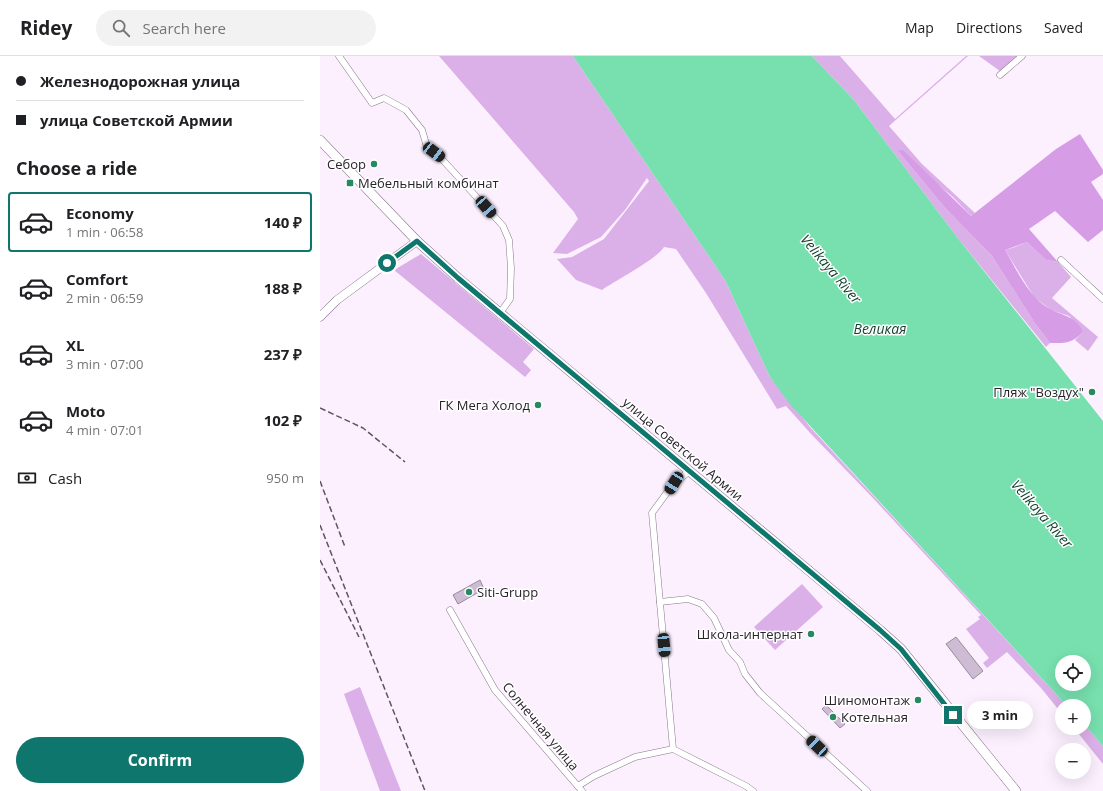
<!DOCTYPE html>
<html lang="en">
<head>
<meta charset="utf-8">
<style>
  :root { --surface:#fff; --page:#f2f2f2; --text:#202124; --muted:#757577; --line:#e0e0e0; --accent:#0f766e }
  body { margin:0; font-family:"Open Sans",sans-serif; background:var(--page); color:var(--text); height:100vh; display:flex; flex-direction:column; font-size:15px; white-space:nowrap }
  * { box-sizing:border-box; margin:0 }
  p { font-size:13px; color:var(--muted) }
  .icon { flex:none; width:22px; height:22px; fill:none; stroke:currentColor; stroke-width:2; stroke-linecap:round; stroke-linejoin:round }
  .map { position:relative; flex:1; overflow:hidden }
  .sheet { display:flex; flex-direction:column; background:var(--surface); width:320px }
  .sheet>* { flex:none }
  .banner { display:grid; align-content:center; height:88px; padding:0 16px; background:var(--surface) }
  .controls { position:absolute; left:735px; top:599px; display:grid; gap:8px }
  .controls a { display:grid; place-items:center; width:36px; height:36px; border-radius:50%; background:var(--surface); box-shadow:0 4px 16px #0002; font-size:20px }
  .end { position:absolute; width:18px; height:18px; margin:-9px; border:5px solid #0f766e; background:#fff; box-shadow:0 0 0 2px #fff }
  .from { border-radius:50% }
  .bubble { position:absolute; height:28px; border-radius:14px; background:var(--surface); box-shadow:0 4px 16px #0002; font-size:13px; font-weight:700; line-height:28px; text-align:center }
  .car { position:absolute; width:12px; height:24px; margin:-12px -6px; border-radius:5px; box-shadow:0 0 3px 1px #0007; background:linear-gradient(#222 24%,#8ab4d8 0 40%,#222 0 76%,#8ab4d8 0 86%,#222 0) }
  .banner b { display:flex; align-items:center; gap:14px; height:38px; font-size:15px }
  .banner b+b { border-top:1px solid var(--line) }
  .banner i { width:10px; height:10px; background:var(--text) }
  ul { padding:0; list-style:none }
  li { display:flex; align-items:center; gap:12px; height:60px; margin:0 8px 6px; padding:0 8px; border:2px solid transparent; border-radius:4px }
  li div { flex:1 }
  li b { display:block; font-size:15px }
  li em { font-style:normal; font-weight:700 }
  li.on { border-color:var(--accent) }
  li>.icon { width:36px; height:36px; stroke-width:1.5 }
  h2 { padding:0 16px; font-size:18px; line-height:48px }
  .pay { display:flex; align-items:center; gap:10px; height:44px; padding:0 16px; font-size:15px }
  .pay p { margin-inline-start:auto }
  .cta { display:flex; gap:8px; margin-top:auto; padding:8px 16px }
  .cta a { flex:1; height:46px; border-radius:24px; background:var(--accent); color:#fff; font-size:16px; font-weight:700; line-height:46px; text-align:center }
  header { display:flex; align-items:center; gap:24px; box-sizing:border-box; height:56px; padding:0 20px; background:var(--surface); border-bottom:1px solid var(--line) }
  header strong { font-size:19px }
  nav { display:flex; gap:22px; margin-inline-start:auto; font-size:14px }
  .search { width:280px; height:36px; background:var(--page); display:flex; align-items:center; gap:10px; box-sizing:border-box; padding:0 14px; border-radius:22px; color:var(--muted); font-size:15px }
  main { display:flex; flex:1; min-height:0 }
  .map>svg:first-child { display:block }
  .green { fill:#dbafe7 }
  .forest { fill:#d69ce6 }
  .water { fill:#78e0af; fill-rule:evenodd }
  .building { fill:#cebcd4; stroke:#9b899f }
  .lines { fill:none; stroke-linecap:round; stroke-linejoin:round }
  .street-casing { stroke:#88768c; stroke-width:7 }
  .secondary-casing { stroke:#88768c; stroke-width:9 }
  .primary-casing { stroke:#88768c; stroke-width:10 }
  .street { stroke:#fff; stroke-width:6 }
  .secondary { stroke:#fff; stroke-width:8 }
  .primary { stroke:#fff; stroke-width:9 }
  .rail { stroke:#5d555f; stroke-width:1.5; stroke-dasharray:6 3; stroke-linecap:butt }
  .route { stroke:#0f766e; stroke-width:5 }
  .poi-dot { fill:#288961; stroke:#fff; stroke-width:1.5 }
  .labels { text-anchor:middle; stroke-width:3; stroke-linejoin:round; paint-order:stroke }
  .poi-label { font-size:13px; fill:#29222b; stroke:#fff; text-anchor:end }
  .street-label { font-size:13px; fill:#29222b; stroke:#fff }
  .water-label { font-size:14px; font-style:italic; fill:#113e2b; stroke:#fff }
</style>
</head>
<body>
<header>
<strong>Ridey</strong>
<div class="search"><svg class="icon" aria-label="search" viewBox="0 0 24 24"><circle cx="10" cy="10" r="6"/><path d="M15 15l6 6"/></svg>Search here</div>
<nav><a>Map</a><a>Directions</a><a>Saved</a></nav>
</header>
<main>
<section class="sheet">
<div class="banner">
<b><i class="from"></i>Железнодорожная улица</b>
<b><i></i>улица Советской Армии</b>
</div>
<h2>Choose a ride</h2>
<ul>
<li class="on"><svg class="icon" aria-label="car" viewBox="0 0 24 24"><path d="M5 17H2v-5l4-1 3-4h7l3 4 3 1v5h-3M9 17h6M6 11h13"/><circle cx="7" cy="17" r="2"/><circle cx="17" cy="17" r="2"/></svg><div><b>Economy</b><p>1 min · 06:58</p></div><em>140 ₽</em></li>
<li><svg class="icon" aria-label="car" viewBox="0 0 24 24"><path d="M5 17H2v-5l4-1 3-4h7l3 4 3 1v5h-3M9 17h6M6 11h13"/><circle cx="7" cy="17" r="2"/><circle cx="17" cy="17" r="2"/></svg><div><b>Comfort</b><p>2 min · 06:59</p></div><em>188 ₽</em></li>
<li><svg class="icon" aria-label="car" viewBox="0 0 24 24"><path d="M5 17H2v-5l4-1 3-4h7l3 4 3 1v5h-3M9 17h6M6 11h13"/><circle cx="7" cy="17" r="2"/><circle cx="17" cy="17" r="2"/></svg><div><b>XL</b><p>3 min · 07:00</p></div><em>237 ₽</em></li>
<li><svg class="icon" aria-label="car" viewBox="0 0 24 24"><path d="M5 17H2v-5l4-1 3-4h7l3 4 3 1v5h-3M9 17h6M6 11h13"/><circle cx="7" cy="17" r="2"/><circle cx="17" cy="17" r="2"/></svg><div><b>Moto</b><p>4 min · 07:01</p></div><em>102 ₽</em></li>
</ul>
<div class="pay"><svg class="icon" aria-label="cash" viewBox="0 0 24 24"><path d="M3 7h18v10H3z"/><circle cx="12" cy="12" r="2"/></svg>Cash<p>950 m</p></div>
<div class="cta"><a>Confirm</a></div>
</section>
<div class="map">
<svg width="783" height="735" viewBox="0 0 783 735">
  <rect width="100%" height="100%" fill="#fcf0ff"/>
  <g class="green">
    <path d="M119 0H253L405 224 450 321 490 371 747 650H742V658L721 632 687 596 667 612 663 607 669 602 646 573 660 563 658 561 661 559 552 441 492 379 466 350 457 353 386 237 356 193 344 191C337 203 296 224 282 234L256 224 237 203 252 201 284 183 329 125 327 122 305 154 281 181 247 198 233 197 258 163 254 156Z"/>
    <polygon points="492,0 520,0 575,63 646,0 648,0 569,70 602,108 655,157 651,160 633,141 578,95 625,152 672,200 714,266 730,287 726,291 637,181 534,44"/>
    <polygon points="659,0 697,0 680,15"/>
    <polygon points="707,186 726,204 738,206 751,221 732,242 778,281 768,295 755,284 763,276 749,260 731,254 714,241 685,194 695,191"/>
    <polygon points="101,198 214,293 203,306 211,314 205,321 74,214"/>
    <polygon points="482,528 503,551 455,594 434,571"/>
    <polygon points="40,631 81,735 60,735 24,638"/>
    <polygon points="764,668 783,690 783,708 754,672 764,672"/>
  </g>
  <path class="forest" d="M760 78 783 114V118L771 126 783 144V174L768 186 735 155 709 173 738 206 726 204 707 186 685 194C697 214 709 243 732 254 744 260 757 261 763 276 751 288 746 287 730 287L714 266 672 200 625 152 578 95 583 94 651 160 736 93Z"/>
  <path class="water" d="M253 0H492L534 44 637 181 783 365V690L764 668V650H747L469 347 450 321 405 224ZM742 606H764V628H742Z"/>
  <g class="building">
    <polygon points="160,524 164,533 138,548 133,539"/>
    <polygon points="636,581 663,615 653,623 626,588"/>
    <polygon points="506,649 525,668 520,672 502,653"/>
  </g>
  <g class="lines">
    <defs>
      <g id="street">
        <polyline points="19,0 52,47 64,42 86,54 102,74 107,91 120,101 183,170 189,184 191,212 190,243 180,257"/>
        <polyline points="680,19 702,0"/>
        <polyline points="741,204 783,243"/>
        <polyline points="340,546 368,543 382,548 394,562 409,594 420,606 425,618 440,637 547,735"/>
        <polyline points="130,554 175,634 262,735"/>
        <polyline points="353,693 332,457 354,427 370,415"/>
        <polyline points="353,693 426,730 433,735"/>
        <polyline points="258,730 274,720 315,701 353,693"/>
      </g>
      <polyline id="secondary" points="0,261 17,244 97,185"/>
      <polyline id="primary" points="0,84 97,185 138,222 560,574 581,593 696,735"/>
    </defs>
    <use href="#street" class="street-casing"/>
    <use href="#secondary" class="secondary-casing"/>
    <use href="#primary" class="primary-casing"/>
    <use href="#street" class="street"/>
    <use href="#secondary" class="secondary"/>
    <use href="#primary" class="primary"/>
    <g class="rail">
      <polyline points="0,352 43,372 85,406"/>
      <polyline points="0,425 25,491"/>
      <polyline points="0,469 105,735"/>
      <polyline points="0,504 39,581"/>
    </g>
  </g>
  <g class="lines">
    <polyline class="route" points="67,207 97,185 138,222 560,574 581,593 633,659"/>
  </g>
  <g class="poi-dot">
    <circle cx="54" cy="108" r="4"/>
    <rect x="26" y="123" width="8" height="8" rx="2"/>
    <circle cx="772" cy="336" r="4"/>
    <circle cx="218" cy="349" r="4"/>
    <circle cx="149" cy="536" r="4"/>
    <circle cx="491" cy="578" r="4"/>
    <circle cx="598" cy="644" r="4"/>
    <circle cx="513" cy="661" r="4"/>
  </g>
  <g class="labels">
    <g class="poi-label">
      <text x="46" y="113">Себор</text>
      <text x="38" y="132" text-anchor="start">Мебельный комбинат</text>
      <text x="764" y="341">Пляж "Воздух"</text>
      <text x="210" y="354">ГК Мега Холод</text>
      <text x="157" y="541" text-anchor="start">Siti-Grupp</text>
      <text x="483" y="583">Школа-интернат</text>
      <text x="590" y="649">Шиномонтаж</text>
      <text x="521" y="666" text-anchor="start">Котельная</text>
    </g>
    <g class="street-label">
      <text transform="translate(363 393) rotate(40)" y="5">улица Советской Армии</text>
      <text transform="translate(221 670) rotate(50)" y="5">Солнечная улица</text>
    </g>
    <g class="water-label">
      <text transform="translate(511 213) rotate(50)" y="5">Velikaya River</text>
      <text x="560" y="278">Великая</text>
      <text transform="translate(722 458) rotate(49)" y="5">Velikaya River</text>
    </g>
  </g>
</svg>
<div class="controls">
<a><svg class="icon" aria-label="locate" viewBox="0 0 24 24"><circle cx="12" cy="12" r="6"/><path d="M12 2v4M12 18v4M2 12h4M18 12h4"/></svg></a>
<a>+</a>
<a>−</a>
</div>
<i class="end from" style="left:67px;top:207px"></i>
<i class="end" style="left:633px;top:659px"></i>
<div class="bubble" style="left:647px;top:645px;width:66px">3 min</div>
<i class="car" style="left:114px;top:96px;rotate:127deg"></i>
<i class="car" style="left:166px;top:151px;rotate:139deg"></i>
<i class="car" style="left:354px;top:427px;rotate:212deg"></i>
<i class="car" style="left:344px;top:589px;rotate:175deg"></i>
<i class="car" style="left:497px;top:690px;rotate:313deg"></i>
</div>
</main>
</body>
</html>
